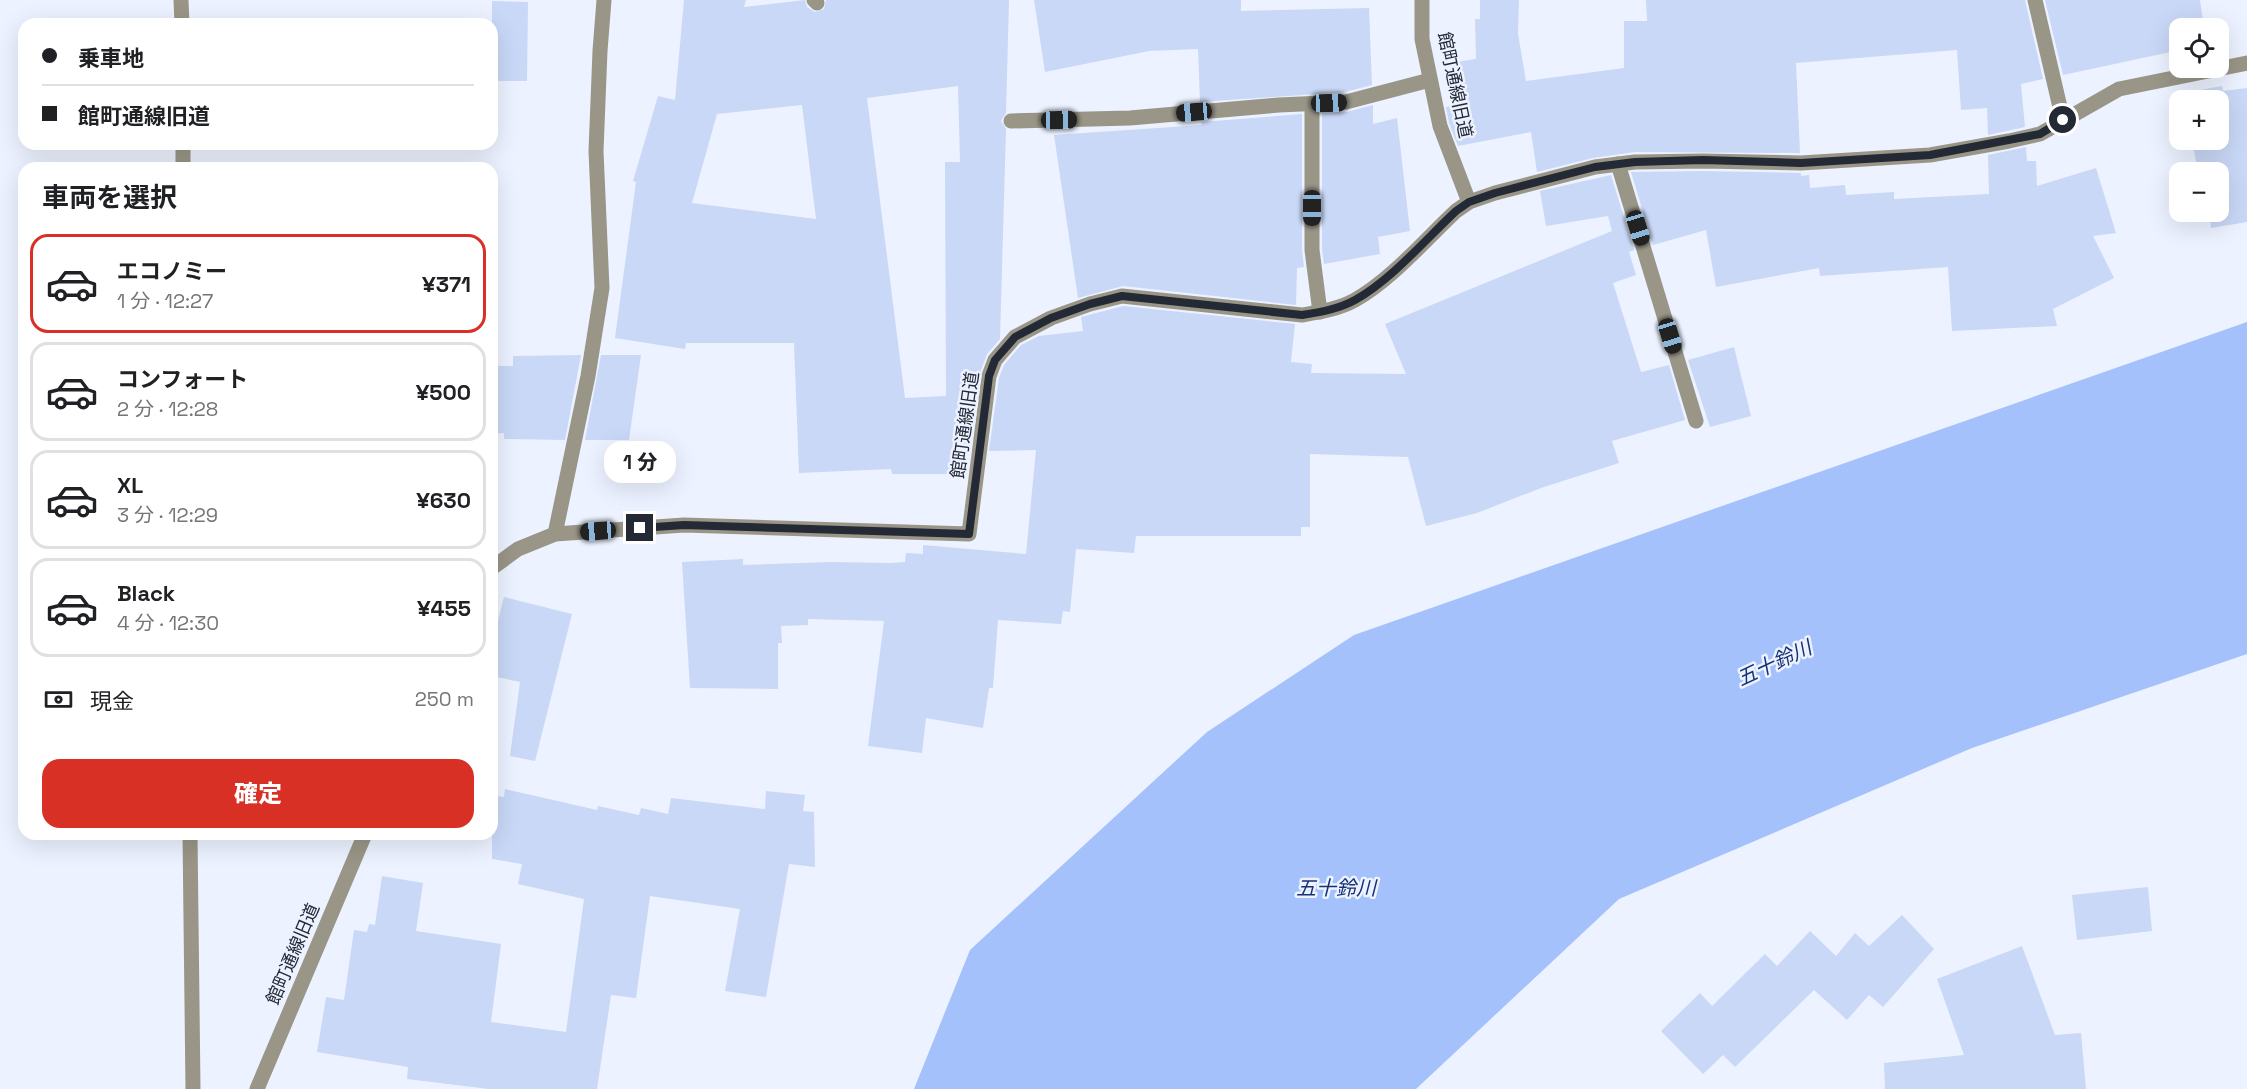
<!DOCTYPE html>
<html lang="ja">
<head>
<meta charset="utf-8">
<style>
  :root { --surface:#fff; --page:#f2f2f2; --text:#202124; --muted:#757577; --line:#e0e0e0; --accent:#d93025 }
  body { margin:0; font-family:"Space Grotesk","Noto Sans JP",sans-serif; background:var(--page); color:var(--text); height:100vh; display:flex; flex-direction:column; font-size:22px; white-space:nowrap }
  * { box-sizing:border-box; margin:0 }
  p { font-size:20px; color:var(--muted) }
  .icon { flex:none; width:33px; height:33px; fill:none; stroke:currentColor; stroke-width:2; stroke-linecap:round; stroke-linejoin:round }
  .map { position:relative; flex:1; overflow:hidden }
  .details { position:absolute; left:18px; top:162px; width:480px; height:678px; display:flex; flex-direction:column; background:var(--surface); border-radius:18px; box-shadow:0 6px 24px #0002 }
  .details>* { flex:none }
  .banner { position:absolute; left:18px; top:18px; width:480px; height:132px; border-radius:18px; box-shadow:0 6px 24px #0002; display:grid; align-content:center; height:132px; padding:0 24px; background:var(--surface) }
  .tools { position:absolute; left:2169px; top:18px; display:grid; gap:12px }
  .tools a { display:grid; place-items:center; width:60px; height:60px; border-radius:12px; background:var(--surface); box-shadow:0 6px 24px #0002; font-size:30px }
  .end { position:absolute; width:27px; height:27px; margin:-14px; border:8px solid #232935; background:#fff; box-shadow:0 0 0 3px #fff }
  .from { border-radius:50% }
  .bubble { position:absolute; height:42px; border-radius:18px; background:var(--surface); box-shadow:0 6px 24px #0002; font-size:20px; font-weight:800; line-height:42px; text-align:center }
  .car { position:absolute; width:18px; height:36px; margin:-18px -9px; border-radius:8px; box-shadow:0 0 4px 2px #0007; background:linear-gradient(#222 24%,#8ab4d8 0 40%,#222 0 76%,#8ab4d8 0 86%,#222 0) }
  .banner b { display:flex; align-items:center; gap:21px; height:57px; font-size:22px }
  .banner b+b { border-top:2px solid var(--line) }
  .banner i { width:15px; height:15px; background:var(--text) }
  ul { padding:0; list-style:none }
  li { display:flex; align-items:center; gap:18px; height:99px; margin:0 12px 9px; padding:0 12px; border:3px solid var(--line); border-radius:18px }
  li div { flex:1 }
  li b { display:block; font-size:22px }
  li em { font-style:normal; font-weight:800 }
  li.current { border-color:var(--accent) }
  li>.icon { width:54px; height:54px; stroke-width:1.5 }
  h2 { padding:0 24px; font-size:27px; line-height:72px }
  .pay { display:flex; align-items:center; gap:15px; height:66px; padding:0 24px; font-size:22px }
  .pay p { margin-inline-start:auto }
  .primary-button { display:flex; gap:12px; margin-top:auto; padding:12px 24px }
  .primary-button a { flex:1; height:69px; border-radius:18px; background:var(--accent); color:#fff; font-size:24px; font-weight:800; line-height:69px; text-align:center }
  .map>svg:first-child { display:block }
  .water { fill:#a4c1fb }
  .building { fill:#c9d8f7; fill-rule:evenodd }
  .lines { fill:none; stroke-linecap:round; stroke-linejoin:round }
  .service { stroke:#999587; stroke-width:15 }
  .minor { stroke:#999587; stroke-width:15 }
  .route { stroke:#232935; stroke-width:8 }
  .labels { text-anchor:middle; stroke-width:5; stroke-linejoin:round; paint-order:stroke }
  .street-label { font-size:18px; fill:#232935; stroke:#ecf2ff }
  .water-label { font-size:20px; font-style:italic; fill:#173274; stroke:#ecf2ff }
</style>
</head>
<body>
<div class="map">
<svg width="2247" height="1089" viewBox="0 0 2247 1089">
  <rect width="100%" height="100%" fill="#ecf2ff"/>
  <polygon class="water" points="2247,322 2247,654 1972,748 1619,899 1416,1089 914,1089 970,950 1207,732 1354,635"/>
  <g class="building">
    <path d="M684 0H746L744 7 805 0 807 7 815 12 824 9 826 0H1009L1006 113 1001 121 1006 129 1000 339 987 354 980 373 970 451 952 452V474H892L891 469 799 473 794 343H686L685 349 615 338 636 182 633 181 658 96 675 100ZM958 86 960 162H945L946 396 905 398 867 98ZM802 105 816 219 692 203 717 114Z"/>
    <polygon points="1034,0 1241,0 1241,11 1369,8 1372,85 1345,92 1200,102 1198,49 1149,51 1045,72"/>
    <polygon points="1480,0 1519,0 1518,34 1526,81 1624,68 1624,21 1647,21 1646,0 2025,0 2043,79 2021,84 2025,127 1988,135 1987,108 1961,110 1957,50 1796,63 1800,153 1635,152 1593,158 1537,172 1531,132 1458,146 1449,123 1446,107 1457,105 1449,63 1476,59 1475,19 1480,19"/>
    <polygon points="2045,0 2200,0 2204,28 2180,28 2180,50 2063,75"/>
    <polygon points="492,1 528,2 527,81 492,81"/>
    <polygon points="2222,86 2223,91 2247,88 2247,222 2211,228 2210,219 2206,220 2205,212 2218,212 2218,172 2198,172 2192,140 2218,140 2218,100 2185,100 2184,93"/>
    <polygon points="1373,105 1373,124 1397,118 1410,231 1378,237 1380,254 1324,264 1322,249 1322,113 1347,112"/>
    <polygon points="1302,114 1302,250 1304,267 1297,268 1296,305 1123,286 1078,298 1054,135 1202,125 1201,122"/>
    <polygon points="2026,147 2027,161 2036,161 2037,186 2096,168 2116,233 2093,236 2114,278 2053,309 2057,326 1952,331 1948,267 1820,276 1819,268 1716,287 1706,230 1653,245 1631,172 1703,171 1801,173 1801,176 1809,175 1810,188 1845,185 1846,195 1894,192 1894,199 1989,194 1988,155"/>
    <polygon points="1611,175 1634,250 1629,252 1636,275 1613,283 1641,372 1669,365 1685,420 1612,441 1619,463 1541,488 1477,513 1426,526 1408,457 1310,454 1310,527 1301,527 1301,536 1136,536 1134,553 1076,549 1070,612 1063,611 1061,624 998,620 993,688 989,688 983,728 926,718 922,753 868,746 884,621 808,619 808,625 781,626 782,643 778,643 778,689 690,688 682,562 743,559 743,565 831,562 891,563 905,562 906,553 923,554 923,545 1026,554 1036,450 989,451 999,378 1004,365 1021,345 1039,336 1083,331 1081,317 1123,306 1295,324 1291,362 1312,364 1311,373 1406,374 1385,324 1612,231 1608,216 1546,226 1540,191"/>
    <polygon points="1734,347 1751,416 1710,427 1688,360"/>
    <polygon points="581,355 565,440 504,439 504,433 492,434 492,366 513,366 513,356"/>
    <polygon points="601,355 641,355 629,440 585,440"/>
    <polygon points="504,597 572,614 535,761 510,756 520,682 492,676 492,619 498,621"/>
    <polygon points="505,789 597,810 598,806 639,815 641,808 668,814 671,798 765,809 766,791 805,795 803,811 814,812 815,867 789,864 766,997 725,991 740,909 650,896 636,998 611,995 597,1089 489,1089 407,1079 408,1067 317,1052 326,997 344,1000 354,930 367,932 369,924 375,925 382,876 423,883 416,931 501,944 491,1022 566,1032 584,899 518,884 522,864 492,859 492,795 504,797"/>
    <polygon points="2148,887 2152,931 2077,940 2072,895"/>
    <polygon points="1902,915 1934,949 1883,1007 1869,995 1847,1020 1814,990 1735,1067 1723,1055 1703,1074 1661,1031 1700,993 1712,1006 1765,954 1777,966 1810,931 1836,956 1855,933 1869,946"/>
    <polygon points="2022,946 2055,1035 2081,1033 2086,1089 1885,1089 1884,1063 1964,1055 1937,979"/>
  </g>
  <g class="lines">
    <g class="service">
      <polyline points="814,0 817,3"/>
      <polyline points="1011,121 1130,118 1279,105 1346,102 1430,80"/>
      <polyline points="1618,164 1696,421"/>
    </g>
    <g class="minor">
      <polyline points="181,0 182,24"/>
      <polyline points="1422,0 1422,39 1440,126 1469,202"/>
      <polyline points="2035,0 2063,120"/>
      <polyline points="1312,104 1312,250 1320,312"/>
      <polyline points="183,144 183,168"/>
      <polyline points="555,534 588,376 602,288 596,151 600,51 604,0"/>
      <path d="M492 568 518 549 555 534 684 525 969 534 989 376 995 360 1015 337 1051 318 1090 304 1122 296 1302 315C1320 312 1339 309 1355 300 1391 280 1426 239 1456 211L1469 202 1495 193 1595 167 1635 162 1703 161 1801 163 1930 155 2009 141 2040 134 2119 89 2247 63"/>
      <polyline points="190,834 193,1089"/>
      <polyline points="257,1089 365,834"/>
    </g>
  </g>
  <g class="lines">
    <path class="route" d="M640 528 684 525 969 534 989 376 995 360 1015 337 1051 318 1090 304 1122 296 1302 315C1320 312 1339 309 1355 300 1391 280 1426 239 1456 211L1469 202 1495 193 1595 167 1635 162 1703 160 1801 163 1930 155 2040 134 2063 120"/>
  </g>
  <g class="labels">
    <g class="street-label">
      <text transform="translate(1455 85) rotate(78)" y="6">館町通線旧道</text>
      <text transform="translate(965 425) rotate(-82)" y="6">館町通線旧道</text>
      <text transform="translate(293 954) rotate(-67)" y="6">館町通線旧道</text>
    </g>
    <g class="water-label">
      <text transform="translate(1774 663) rotate(-25)" y="7">五十鈴川</text>
      <text x="1336" y="895">五十鈴川</text>
    </g>
  </g>
</svg>
<div class="tools">
<a><svg class="icon" aria-label="locate" viewBox="0 0 24 24"><circle cx="12" cy="12" r="6"/><path d="M12 2v4M12 18v4M2 12h4M18 12h4"/></svg></a>
<a>+</a>
<a>−</a>
</div>
<i class="end from" style="left:2063px;top:120px"></i>
<i class="end" style="left:640px;top:528px"></i>
<div class="bubble" style="left:604px;top:441px;width:72px">1 分</div>
<i class="car" style="left:1329px;top:103px;rotate:88deg"></i>
<i class="car" style="left:1194px;top:112px;rotate:265deg"></i>
<i class="car" style="left:1059px;top:120px;rotate:89deg"></i>
<i class="car" style="left:1312px;top:208px;rotate:180deg"></i>
<i class="car" style="left:1638px;top:228px;rotate:163deg"></i>
<i class="car" style="left:1670px;top:336px;rotate:163deg"></i>
<i class="car" style="left:598px;top:531px;rotate:266deg"></i>
<div class="banner">
<b><i class="from"></i>乗車地</b>
<b><i></i>館町通線旧道</b>
</div>
<section class="details">
<h2>車両を選択</h2>
<ul>
<li class="current"><svg class="icon" aria-label="car" viewBox="0 0 24 24"><path d="M5 17H2v-5l4-1 3-4h7l3 4 3 1v5h-3M9 17h6M6 11h13"/><circle cx="7" cy="17" r="2"/><circle cx="17" cy="17" r="2"/></svg><div><b>エコノミー</b><p>1 分 · 12:27</p></div><em>¥371</em></li>
<li><svg class="icon" aria-label="car" viewBox="0 0 24 24"><path d="M5 17H2v-5l4-1 3-4h7l3 4 3 1v5h-3M9 17h6M6 11h13"/><circle cx="7" cy="17" r="2"/><circle cx="17" cy="17" r="2"/></svg><div><b>コンフォート</b><p>2 分 · 12:28</p></div><em>¥500</em></li>
<li><svg class="icon" aria-label="car" viewBox="0 0 24 24"><path d="M5 17H2v-5l4-1 3-4h7l3 4 3 1v5h-3M9 17h6M6 11h13"/><circle cx="7" cy="17" r="2"/><circle cx="17" cy="17" r="2"/></svg><div><b>XL</b><p>3 分 · 12:29</p></div><em>¥630</em></li>
<li><svg class="icon" aria-label="car" viewBox="0 0 24 24"><path d="M5 17H2v-5l4-1 3-4h7l3 4 3 1v5h-3M9 17h6M6 11h13"/><circle cx="7" cy="17" r="2"/><circle cx="17" cy="17" r="2"/></svg><div><b>Black</b><p>4 分 · 12:30</p></div><em>¥455</em></li>
</ul>
<div class="pay"><svg class="icon" aria-label="cash" viewBox="0 0 24 24"><path d="M3 7h18v10H3z"/><circle cx="12" cy="12" r="2"/></svg>現金<p>250 m</p></div>
<div class="primary-button"><a>確定</a></div>
</section>
</div>
</body>
</html>
